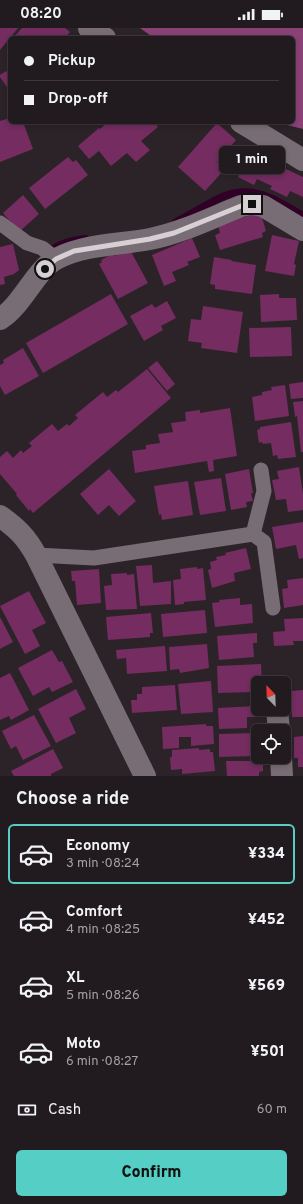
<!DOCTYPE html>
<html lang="en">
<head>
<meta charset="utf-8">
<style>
  :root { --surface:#211a1f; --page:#292328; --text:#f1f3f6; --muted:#a2a1a4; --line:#3e383d; --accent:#55cec5 }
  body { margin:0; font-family:Overpass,sans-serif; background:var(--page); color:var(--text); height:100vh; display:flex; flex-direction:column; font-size:15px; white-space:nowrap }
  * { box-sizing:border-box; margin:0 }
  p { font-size:13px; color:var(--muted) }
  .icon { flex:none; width:22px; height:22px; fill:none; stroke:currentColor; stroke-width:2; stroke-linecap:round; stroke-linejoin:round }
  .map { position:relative; height:748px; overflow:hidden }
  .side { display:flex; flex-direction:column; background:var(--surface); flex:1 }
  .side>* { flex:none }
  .banner { position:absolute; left:8px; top:8px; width:287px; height:88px; border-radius:6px; box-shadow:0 2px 6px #0003,0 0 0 1px var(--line); display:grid; align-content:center; height:88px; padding:0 16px; background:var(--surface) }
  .needle { width:26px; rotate:337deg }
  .controls { position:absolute; left:251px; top:648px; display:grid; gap:8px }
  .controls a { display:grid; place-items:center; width:40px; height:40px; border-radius:6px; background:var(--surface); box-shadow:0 2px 6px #0003,0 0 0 1px var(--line); font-size:20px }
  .end { position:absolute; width:18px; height:18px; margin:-9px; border:5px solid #d6cfd3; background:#111; box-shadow:0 0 0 2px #111 }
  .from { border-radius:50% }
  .bubble { position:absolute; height:28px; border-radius:6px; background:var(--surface); box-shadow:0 2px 6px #0003,0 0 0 1px var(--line); font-size:13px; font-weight:800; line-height:28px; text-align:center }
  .banner b { display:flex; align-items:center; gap:14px; height:38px; font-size:15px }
  .banner b+b { border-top:1px solid var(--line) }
  .banner i { width:10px; height:10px; background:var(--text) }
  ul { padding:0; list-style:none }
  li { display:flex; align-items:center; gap:12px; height:60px; margin:0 8px 6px; padding:0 8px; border:2px solid transparent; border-radius:6px }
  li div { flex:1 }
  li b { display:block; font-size:15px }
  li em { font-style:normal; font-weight:800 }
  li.on { border-color:var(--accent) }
  li>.icon { width:36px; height:36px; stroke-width:1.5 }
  h2 { padding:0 16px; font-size:18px; line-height:48px }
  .pay { display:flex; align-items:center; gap:10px; height:44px; padding:0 16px; font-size:15px }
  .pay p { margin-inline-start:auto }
  .primary-button { display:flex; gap:8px; margin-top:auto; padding:8px 16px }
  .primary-button a { flex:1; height:46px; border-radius:6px; background:var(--accent); color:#111; font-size:16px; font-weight:800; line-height:46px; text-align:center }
  .status { display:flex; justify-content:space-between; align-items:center; height:28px; padding:0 20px; background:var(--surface); direction:ltr }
  .status svg { height:11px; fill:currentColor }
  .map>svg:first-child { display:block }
  .forest { fill:#8a4176 }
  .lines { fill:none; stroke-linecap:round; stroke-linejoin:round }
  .stream { stroke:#300026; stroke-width:8 }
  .building { fill:#742c61 }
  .service { stroke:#786d74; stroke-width:15 }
  .minor { stroke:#786d74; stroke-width:22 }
  .tertiary { stroke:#786d74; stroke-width:22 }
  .route { stroke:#d6cfd3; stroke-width:5 }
</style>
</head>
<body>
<div class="status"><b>08:20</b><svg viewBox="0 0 49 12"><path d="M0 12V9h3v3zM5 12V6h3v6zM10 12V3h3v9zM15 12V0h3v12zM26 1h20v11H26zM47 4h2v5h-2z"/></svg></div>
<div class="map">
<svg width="303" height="748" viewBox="0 0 303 748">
  <rect width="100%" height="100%" fill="#2c2329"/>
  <polygon class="forest" points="140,0 303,0 303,101 275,94 293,94 293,10 154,10"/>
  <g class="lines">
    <g class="stream">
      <path d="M176 194C191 187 205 177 220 170 252 155 276 172 303 188"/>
      <path d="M48 225C59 216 70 213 85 211"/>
    </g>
  </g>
  <g class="building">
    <polygon points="0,0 18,0 0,22"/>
    <polygon points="22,0 65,0 70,4 65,10 13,10"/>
    <polygon points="6,43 10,49 10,61 9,62 0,49 0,47"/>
    <polygon points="10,90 10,94 23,94 33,121 0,134 0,93"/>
    <polygon points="108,94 154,94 158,99 141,113 150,122 136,134 127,125 111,138 99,123 89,131 78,118 99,100 100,101"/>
    <polygon points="217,95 236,112 217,134 225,141 205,163 178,139"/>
    <polygon points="250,124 303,149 303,169 290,163 287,169 270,161 272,158 257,151 254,157 238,149"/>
    <polygon points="68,129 73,134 76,132 88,147 45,181 29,160"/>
    <polygon points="23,167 39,186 19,204 3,185"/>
    <polygon points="258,185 261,186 266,203 262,205 263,209 220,222 215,207 220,205 218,197"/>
    <polygon points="272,207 299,213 294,236 296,237 294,248 265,243"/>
    <polygon points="192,210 200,229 187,234 189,237 172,244 176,253 164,258 152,227"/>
    <polygon points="13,216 19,242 14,246 4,249 5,256 0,257 0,219"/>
    <polygon points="129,220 148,255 118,271 99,236 102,234 101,232 114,225 115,228"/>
    <polygon points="214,229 232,232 231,233 256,237 252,266 215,261 215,257 210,256"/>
    <polygon points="111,266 128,296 43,345 26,315"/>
    <polygon points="279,266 279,270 296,270 297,292 261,294 260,267"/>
    <polygon points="167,273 176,290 161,298 163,302 144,313 130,288 152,276 155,280"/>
    <polygon points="203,278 243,284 237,325 201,320 202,315 188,313 191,291 201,292"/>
    <polygon points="291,299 292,328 250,329 249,300"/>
    <polygon points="23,320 39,348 5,367 0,358 0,337 4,335 3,332"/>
    <polygon points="157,333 175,356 167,363 148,340"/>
    <polygon points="147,341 171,370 33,485 30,481 29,483 16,467 17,466 0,446 0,429 7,423 13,430 21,422 23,425 32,418 29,415 52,396 58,403 67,396 69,398 78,390 75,387 103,364 107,369 116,362 118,364"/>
    <polygon points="303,354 303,370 291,371 289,356"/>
    <polygon points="285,357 289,388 255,393 252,369 262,367 262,364 272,362 271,359"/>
    <polygon points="303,373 303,424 301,424 297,388 295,389 293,374"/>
    <polygon points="230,380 237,428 213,432 214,443 209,444 207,433 135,445 132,423 146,421 146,417 160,415 158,406 173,404 171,395 186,393 185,384 200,382 200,385"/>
    <polygon points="291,394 296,429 278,431 277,427 273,428 271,415 263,416 262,414 259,415 257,402 260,401 260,399"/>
    <polygon points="299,439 303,466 303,482 288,484 286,471 276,472 272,452 279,451 277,443"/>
    <polygon points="109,441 136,473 119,488 109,477 98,487 80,466"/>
    <polygon points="249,441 253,465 251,465 253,473 246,474 247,479 231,482 225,446"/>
    <polygon points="221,450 226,483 200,487 194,454"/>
    <polygon points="188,453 193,487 162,492 161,486 159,487 154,458"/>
    <polygon points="303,494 303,530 299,531 296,517 276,521 272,499"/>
    <polygon points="246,520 251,541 234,545 235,553 212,560 208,542 211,541 210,534 217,532 216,529 226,527 225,525"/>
    <polygon points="152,537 153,555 171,553 171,576 140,578 136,538"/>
    <polygon points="197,539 197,541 203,540 206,572 184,574 184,576 175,577 173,552 181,551 180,541"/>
    <polygon points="99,541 101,575 77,577 75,553 72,553 71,543"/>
    <polygon points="127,545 127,547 134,546 137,581 106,582 104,558 112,557 111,546"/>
    <polygon points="303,550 303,577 284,580 282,561 288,560 287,552"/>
    <polygon points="29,563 46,595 32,602 40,618 25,626 0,578"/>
    <polygon points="240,570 240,577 252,576 253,595 215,599 212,575 220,574 219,572"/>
    <polygon points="205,582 207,605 163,609 161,586"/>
    <polygon points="151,585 153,605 150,605 150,609 108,612 106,589"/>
    <polygon points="0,589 13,614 0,621"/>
    <polygon points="303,590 303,613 293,613 294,617 274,618 273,604 285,603 284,591"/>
    <polygon points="257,605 257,615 253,615 254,629 219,632 217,608"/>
    <polygon points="207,616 209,640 180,645 179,641 170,642 169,619"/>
    <polygon points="165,618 167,643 127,646 126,630 117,631 116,622"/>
    <polygon points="52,622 59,634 62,633 73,654 52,664 49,659 33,668 18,640"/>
    <polygon points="261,636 262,655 258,655 258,664 218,665 217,638"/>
    <polygon points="10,645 29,682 11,692 9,688 0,692 0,650"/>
    <polygon points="211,653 213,684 181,686 178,656"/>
    <polygon points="175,657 177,682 132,685 131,672 137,672 137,666 142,666 142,659"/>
    <polygon points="76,661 86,681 69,690 76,705 56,715 38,681"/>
    <polygon points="303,662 303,689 292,689 291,663"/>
    <polygon points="257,678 257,689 247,689 247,700 219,701 218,680"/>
    <polygon points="34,687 51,718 23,732 16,718 11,721 2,703"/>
    <polygon points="206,696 206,698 213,698 214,716 191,718 191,709 179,709 179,720 163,721 162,699"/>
    <polygon points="255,705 256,709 258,709 258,723 256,724 256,728 219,729 219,706"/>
    <polygon points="303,708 303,739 298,739 298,730 294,730 294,709"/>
    <polygon points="199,720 199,722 210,721 210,724 213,724 215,743 182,746 182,741 171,742 170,729 172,729 172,722"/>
    <polygon points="53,721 63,740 51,746 51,748 14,748 11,743"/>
    <polygon points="226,733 263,733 263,743 259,744 259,748 227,748"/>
  </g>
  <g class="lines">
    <g class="service">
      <polyline points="0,195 27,215 42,220 56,231"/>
      <polyline points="253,506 264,463 261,442"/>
      <polyline points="36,527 94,530 253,506 264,514 273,580"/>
    </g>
    <g class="minor">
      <path d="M0 291C23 277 36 240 58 230 86 216 119 217 150 211 181 205 211 190 241 178L252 176 263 178 303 202"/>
      <path d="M0 488C17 500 26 509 36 527L145 748"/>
      <polyline points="277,681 279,703"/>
      <polyline points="281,729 282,748"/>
    </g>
    <g class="tertiary">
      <polyline points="89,0 105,10"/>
      <polyline points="241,94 303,132"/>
    </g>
  </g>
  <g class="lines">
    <polyline class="route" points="45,241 56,231 74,223 150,211 174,205 241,178 252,176"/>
  </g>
</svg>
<div class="controls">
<a><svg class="needle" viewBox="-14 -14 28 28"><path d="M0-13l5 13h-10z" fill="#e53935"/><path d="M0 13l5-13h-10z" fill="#a2a1a4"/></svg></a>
<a><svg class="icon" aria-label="locate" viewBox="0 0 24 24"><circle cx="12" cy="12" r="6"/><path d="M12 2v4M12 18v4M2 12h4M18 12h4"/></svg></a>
</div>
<i class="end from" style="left:45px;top:241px"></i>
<i class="end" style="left:252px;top:176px"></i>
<div class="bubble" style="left:219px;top:118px;width:66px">1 min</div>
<div class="banner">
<b><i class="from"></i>Pickup</b>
<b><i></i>Drop-off</b>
</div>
</div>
<section class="side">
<h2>Choose a ride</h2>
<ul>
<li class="on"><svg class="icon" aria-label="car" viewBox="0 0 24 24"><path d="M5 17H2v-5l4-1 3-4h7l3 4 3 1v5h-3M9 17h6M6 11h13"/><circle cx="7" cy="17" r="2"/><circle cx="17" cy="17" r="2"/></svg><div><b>Economy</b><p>3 min · 08:24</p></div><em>¥334</em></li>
<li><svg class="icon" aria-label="car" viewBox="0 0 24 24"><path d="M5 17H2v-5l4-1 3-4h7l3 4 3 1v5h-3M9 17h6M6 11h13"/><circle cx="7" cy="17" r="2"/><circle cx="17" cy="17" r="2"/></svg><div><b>Comfort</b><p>4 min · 08:25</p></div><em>¥452</em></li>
<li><svg class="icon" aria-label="car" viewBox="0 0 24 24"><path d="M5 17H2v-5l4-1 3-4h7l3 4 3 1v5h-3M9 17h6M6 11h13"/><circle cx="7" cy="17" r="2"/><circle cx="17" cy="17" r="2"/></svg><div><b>XL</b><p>5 min · 08:26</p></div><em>¥569</em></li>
<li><svg class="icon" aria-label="car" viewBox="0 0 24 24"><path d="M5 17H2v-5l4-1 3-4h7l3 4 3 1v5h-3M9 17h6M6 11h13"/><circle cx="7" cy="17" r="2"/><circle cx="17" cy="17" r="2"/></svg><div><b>Moto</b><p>6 min · 08:27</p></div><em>¥501</em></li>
</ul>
<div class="pay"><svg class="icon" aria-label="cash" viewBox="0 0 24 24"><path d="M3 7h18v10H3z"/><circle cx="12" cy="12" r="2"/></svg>Cash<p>60 m</p></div>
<div class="primary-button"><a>Confirm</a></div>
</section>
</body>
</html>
